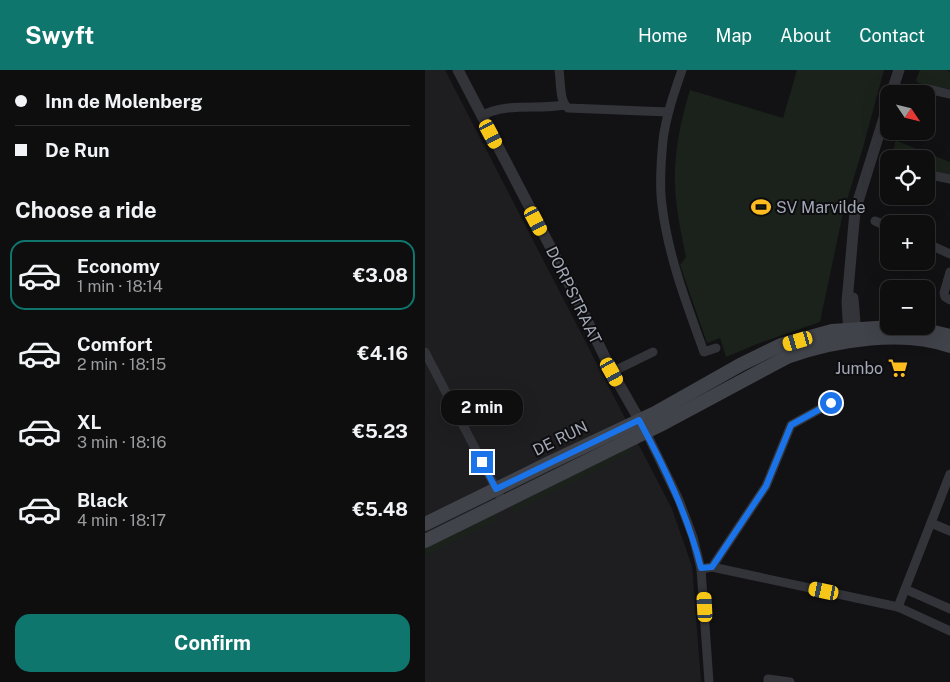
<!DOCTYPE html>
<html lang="en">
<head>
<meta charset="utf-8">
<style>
  :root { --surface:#0e0e0f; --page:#1c1c1d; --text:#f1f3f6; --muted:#9b9c9e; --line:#2e2e2f; --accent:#0f766e }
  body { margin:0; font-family:"Public Sans",sans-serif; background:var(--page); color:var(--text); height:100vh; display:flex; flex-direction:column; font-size:19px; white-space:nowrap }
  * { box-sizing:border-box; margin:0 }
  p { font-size:16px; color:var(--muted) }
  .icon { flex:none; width:28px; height:28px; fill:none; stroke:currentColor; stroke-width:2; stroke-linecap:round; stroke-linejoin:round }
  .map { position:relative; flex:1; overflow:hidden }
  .drawer { display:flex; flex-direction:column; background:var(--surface); width:425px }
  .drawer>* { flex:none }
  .top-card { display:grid; align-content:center; height:110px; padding:0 15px; background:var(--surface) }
  .needle { width:32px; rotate:125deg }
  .fabs { position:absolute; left:455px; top:15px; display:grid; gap:10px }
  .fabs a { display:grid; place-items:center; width:55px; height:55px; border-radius:10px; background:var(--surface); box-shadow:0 5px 20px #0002,0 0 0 1px var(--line); font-size:25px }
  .end { position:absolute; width:22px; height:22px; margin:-11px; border:6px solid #1a73e8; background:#fff; box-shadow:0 0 0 2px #fff }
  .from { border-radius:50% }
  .bubble { position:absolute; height:35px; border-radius:15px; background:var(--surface); box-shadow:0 5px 20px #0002,0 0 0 1px var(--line); font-size:16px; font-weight:700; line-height:35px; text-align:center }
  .car { position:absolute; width:15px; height:30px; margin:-15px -8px; border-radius:6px; box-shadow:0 0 4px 1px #0007; background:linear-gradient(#f5c518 24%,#345 0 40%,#f5c518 0 76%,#345 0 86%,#f5c518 0) }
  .top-card b { display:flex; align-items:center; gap:18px; height:48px; font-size:19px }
  .top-card b+b { border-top:1px solid var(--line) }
  .top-card i { width:12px; height:12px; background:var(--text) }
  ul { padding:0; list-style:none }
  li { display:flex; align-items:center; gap:15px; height:70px; margin:0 10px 8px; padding:0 5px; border:2px solid transparent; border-radius:15px }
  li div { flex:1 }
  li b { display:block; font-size:19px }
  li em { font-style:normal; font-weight:700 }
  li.active { border-color:var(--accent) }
  li>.icon { width:45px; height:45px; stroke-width:1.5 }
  h2 { padding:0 15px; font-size:22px; line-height:60px }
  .action { display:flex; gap:10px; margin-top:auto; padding:10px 15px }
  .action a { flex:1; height:58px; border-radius:15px; background:var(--accent); color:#fff; font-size:20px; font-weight:700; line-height:58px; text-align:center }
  header { display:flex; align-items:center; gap:30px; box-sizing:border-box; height:70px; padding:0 25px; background:var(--accent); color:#fff }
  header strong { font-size:24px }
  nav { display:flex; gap:28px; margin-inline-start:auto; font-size:18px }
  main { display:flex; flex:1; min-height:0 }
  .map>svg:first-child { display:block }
  .built { fill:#1e1e21 }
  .green { fill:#1a221b }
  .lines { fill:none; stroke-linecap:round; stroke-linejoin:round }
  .minor { stroke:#333439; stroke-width:9 }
  .tertiary { stroke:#333439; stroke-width:11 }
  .secondary { stroke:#41434a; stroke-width:14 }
  .route { stroke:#1a73e8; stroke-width:6 }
  .labels { text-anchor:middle; stroke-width:4; stroke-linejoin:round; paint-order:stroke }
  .poi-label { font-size:16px; fill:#a3a8b6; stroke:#0d0d0f; text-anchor:start }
  .street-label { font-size:16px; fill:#a3a8b6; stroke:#0d0d0f }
</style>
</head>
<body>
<header>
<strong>Swyft</strong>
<nav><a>Home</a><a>Map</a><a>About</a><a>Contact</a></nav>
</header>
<main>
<section class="drawer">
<div class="top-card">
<b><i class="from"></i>Inn de Molenberg</b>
<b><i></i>De Run</b>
</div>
<h2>Choose a ride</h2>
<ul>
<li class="active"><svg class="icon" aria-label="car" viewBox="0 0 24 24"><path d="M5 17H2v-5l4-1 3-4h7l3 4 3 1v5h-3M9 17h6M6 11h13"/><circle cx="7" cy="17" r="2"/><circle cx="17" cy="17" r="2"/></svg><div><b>Economy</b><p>1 min · 18:14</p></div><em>€3.08</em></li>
<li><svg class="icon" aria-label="car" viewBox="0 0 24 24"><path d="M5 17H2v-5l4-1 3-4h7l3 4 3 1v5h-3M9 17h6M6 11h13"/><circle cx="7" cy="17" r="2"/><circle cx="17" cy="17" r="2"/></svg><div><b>Comfort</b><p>2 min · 18:15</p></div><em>€4.16</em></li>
<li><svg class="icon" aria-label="car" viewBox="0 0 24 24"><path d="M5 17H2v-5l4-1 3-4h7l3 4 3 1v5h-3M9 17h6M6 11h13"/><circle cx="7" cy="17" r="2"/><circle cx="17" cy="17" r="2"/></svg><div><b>XL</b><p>3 min · 18:16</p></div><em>€5.23</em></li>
<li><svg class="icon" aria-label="car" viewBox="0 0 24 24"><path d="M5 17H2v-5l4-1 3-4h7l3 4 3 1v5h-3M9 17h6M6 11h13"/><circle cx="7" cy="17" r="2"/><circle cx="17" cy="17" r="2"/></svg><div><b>Black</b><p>4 min · 18:17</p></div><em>€5.48</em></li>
</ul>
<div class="action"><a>Confirm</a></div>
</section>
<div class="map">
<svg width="525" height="612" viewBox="0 0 525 612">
  <rect width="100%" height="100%" fill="#121214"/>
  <polygon class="built" points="0,0 20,0 247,439 267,496 276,612 0,612"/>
  <g class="green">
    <path d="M372 0H459L437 81 418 143 395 252 332 274 301 287 295 268 282 273 255 195 261 187C257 168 253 149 251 130 247 92 254 56 265 20L358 48Z"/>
    <polygon points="495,0 522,0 525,2 525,19 493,13 491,10"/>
    <polygon points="472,71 525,92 525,107 501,102 501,89 467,89 470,72"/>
    <polygon points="203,376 207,382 89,442 85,435"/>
    <polygon points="71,442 73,450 0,486 0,476"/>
  </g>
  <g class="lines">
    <g class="minor">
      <path d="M134 0C136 11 134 31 143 38L243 42"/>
      <path d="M257 0C249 23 241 46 238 70 236 91 234 114 237 135 243 186 262 235 279 282L291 278"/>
      <polyline points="503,19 525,24"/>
      <path d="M56 46C81 32 113 40 140 35"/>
      <polyline points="501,104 525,109"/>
      <polyline points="450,151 464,157"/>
      <polyline points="501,173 525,184"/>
      <polyline points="525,202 519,223 520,227 525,230"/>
      <polyline points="0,282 78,432"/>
      <polyline points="187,302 228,282"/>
      <polyline points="221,362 254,430 268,467 276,499 284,612"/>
      <polyline points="506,453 525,461"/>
      <polyline points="287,497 341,416 366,355 406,333"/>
      <polyline points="276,499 287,497 473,537 525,561"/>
      <polyline points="480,519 525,539"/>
      <polyline points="473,537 525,404"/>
      <polyline points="343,612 343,609 365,612"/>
    </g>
    <g class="tertiary">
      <polyline points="33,0 139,203 187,302 219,358"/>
      <polyline points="466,24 474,0"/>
      <polyline points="428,228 431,266"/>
      <polyline points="424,266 422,232 430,141 464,32"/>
    </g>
    <g class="secondary">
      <polyline points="0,454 122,394 230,343 315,295 356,275 407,261 451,258 477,257 496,259 525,266"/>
      <path d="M0 471 235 355 362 287C408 270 478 259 525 276"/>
    </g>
  </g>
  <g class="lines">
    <path class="route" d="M57 392 71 419 214 350C240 398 263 446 276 498L287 497 341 416 366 355 406 333"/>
  </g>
  <defs>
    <symbol id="stadium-bare" viewBox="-9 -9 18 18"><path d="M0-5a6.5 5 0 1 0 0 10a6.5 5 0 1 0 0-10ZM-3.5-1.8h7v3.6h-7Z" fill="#ffbc1f" stroke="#0d0d0f" stroke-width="2.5" paint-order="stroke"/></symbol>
    <symbol id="supermarket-bare" viewBox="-9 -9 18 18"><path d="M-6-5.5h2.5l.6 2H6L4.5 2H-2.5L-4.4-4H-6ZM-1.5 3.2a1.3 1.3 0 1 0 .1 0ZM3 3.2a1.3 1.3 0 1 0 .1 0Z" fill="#ffbc1f" stroke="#0d0d0f" stroke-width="2.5" paint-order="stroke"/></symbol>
  </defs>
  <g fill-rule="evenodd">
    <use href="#stadium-bare" x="322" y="123" width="28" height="28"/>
    <use href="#supermarket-bare" x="459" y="284" width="28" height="28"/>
  </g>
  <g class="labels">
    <g class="poi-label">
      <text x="351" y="143">SV Marvilde</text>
      <text x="458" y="304" text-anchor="end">Jumbo</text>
    </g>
    <g class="street-label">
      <text transform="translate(149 225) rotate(64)" y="6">DORPSTRAAT</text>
      <text transform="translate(135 368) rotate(-26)" y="6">DE RUN</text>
    </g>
  </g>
</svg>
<div class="fabs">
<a><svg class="needle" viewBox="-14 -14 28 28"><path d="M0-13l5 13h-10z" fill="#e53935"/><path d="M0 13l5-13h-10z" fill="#9b9c9e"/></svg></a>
<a><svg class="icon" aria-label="locate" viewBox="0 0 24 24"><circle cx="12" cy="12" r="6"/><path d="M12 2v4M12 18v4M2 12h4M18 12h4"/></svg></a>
<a>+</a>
<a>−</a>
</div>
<i class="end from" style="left:406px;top:333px"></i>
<i class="end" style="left:57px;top:392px"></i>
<div class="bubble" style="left:16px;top:320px;width:82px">2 min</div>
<i class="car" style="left:66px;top:64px;rotate:152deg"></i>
<i class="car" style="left:111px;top:151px;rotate:152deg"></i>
<i class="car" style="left:373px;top:271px;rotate:254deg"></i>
<i class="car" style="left:187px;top:302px;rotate:151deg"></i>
<i class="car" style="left:399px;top:521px;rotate:282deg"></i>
<i class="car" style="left:280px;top:537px;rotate:357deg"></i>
</div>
</main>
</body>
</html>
